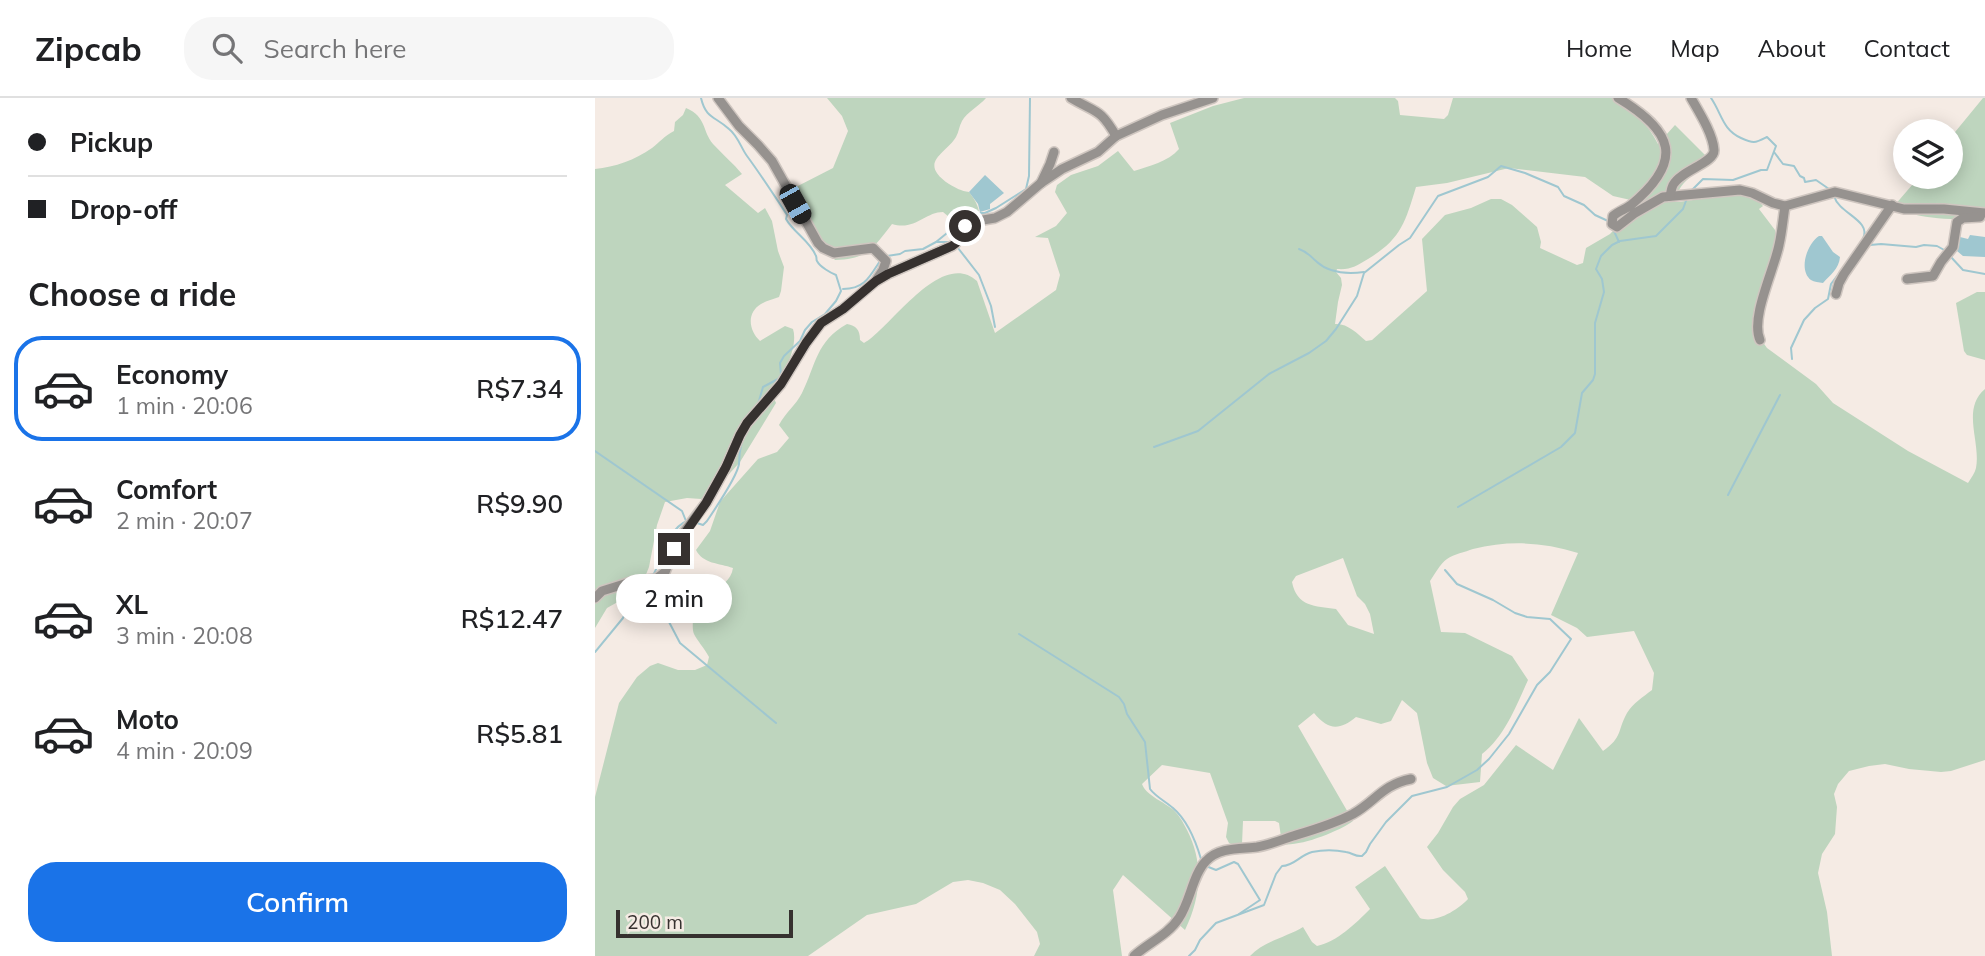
<!DOCTYPE html>
<html lang="en">
<head>
<meta charset="utf-8">
<style>
  :root { --surface:#fff; --page:#f6f6f6; --text:#202124; --muted:#757577; --line:#e0e0e0; --accent:#1a73e8 }
  body { margin:0; font-family:Mulish,sans-serif; background:var(--page); color:var(--text); height:100vh; display:flex; flex-direction:column; font-size:26px; white-space:nowrap }
  * { box-sizing:border-box; margin:0 }
  p { font-size:23px; color:var(--muted) }
  .icon { flex:none; width:38px; height:38px; fill:none; stroke:currentColor; stroke-width:2; stroke-linecap:round; stroke-linejoin:round }
  .map { position:relative; flex:1; overflow:hidden }
  .details { display:flex; flex-direction:column; background:var(--surface); width:595px }
  .details>* { flex:none }
  .banner { display:grid; align-content:center; height:154px; padding:0 28px; background:var(--surface) }
  .tools { position:absolute; left:1298px; top:21px; display:grid; gap:14px }
  .tools a { display:grid; place-items:center; width:70px; height:70px; border-radius:50%; background:var(--surface); box-shadow:0 4px 18px #0003; font-size:35px }
  .scale { position:absolute; left:21px; bottom:18px; width:177px; box-sizing:border-box; padding-left:7px; border:4px solid #36312f; border-top:0; font-size:19px; line-height:24px; white-space:nowrap; color:#36312f; -webkit-text-stroke:5px #f5ebe4; paint-order:stroke }
  .end { position:absolute; width:32px; height:32px; margin:-16px; border:9px solid #36312f; background:#fff; box-shadow:0 0 0 4px #fff }
  .from { border-radius:50% }
  .bubble { position:absolute; height:49px; border-radius:24px; background:var(--surface); box-shadow:0 4px 18px #0003; font-size:23px; font-weight:600; line-height:49px; text-align:center }
  .car { position:absolute; width:21px; height:42px; margin:-21px -10px; border-radius:9px; box-shadow:0 0 5px 2px #0007; background:linear-gradient(#222 24%,#8ab4d8 0 40%,#222 0 76%,#8ab4d8 0 86%,#222 0) }
  .banner b { display:flex; align-items:center; gap:24px; height:66px; font-size:26px }
  .banner b+b { border-top:2px solid var(--line) }
  .banner i { width:18px; height:18px; background:var(--text) }
  ul { padding:0; list-style:none }
  li { display:flex; align-items:center; gap:21px; height:105px; margin:0 14px 10px; padding:0 14px; border:4px solid transparent; border-radius:28px }
  li div { flex:1 }
  li b { display:block; font-size:26px }
  li em { font-style:normal; font-weight:600 }
  li.on { border-color:var(--accent) }
  li>.icon { width:63px; height:63px; stroke-width:1.5 }
  h2 { padding:0 28px; font-size:32px; line-height:84px }
  .primary-button { display:flex; gap:14px; margin-top:auto; padding:14px 28px }
  .primary-button a { flex:1; height:80px; border-radius:28px; background:var(--accent); color:#fff; font-size:28px; font-weight:600; line-height:80px; text-align:center }
  header { display:flex; align-items:center; gap:42px; box-sizing:border-box; height:98px; padding:0 35px; background:var(--surface); border-bottom:2px solid var(--line) }
  header strong { font-size:33px }
  nav { display:flex; gap:38px; margin-inline-start:auto; font-size:24px }
  .search { width:490px; height:63px; background:var(--page); display:flex; align-items:center; gap:18px; box-sizing:border-box; padding:0 24px; border-radius:28px; color:var(--muted); font-size:26px }
  main { display:flex; flex:1; min-height:0 }
  .map>svg:first-child { display:block }
  .green { fill:#bed5be; fill-rule:evenodd }
  .water { fill:#9fc7d0 }
  .lines { fill:none; stroke-linecap:round; stroke-linejoin:round }
  .stream { stroke:#9fc7d0; stroke-width:2 }
  .minor-casing { stroke:#cfc6c0; stroke-width:12 }
  .minor { stroke:#96928f; stroke-width:9 }
  .route { stroke:#36312f; stroke-width:9 }
</style>
</head>
<body>
<header>
<strong>Zipcab</strong>
<div class="search"><svg class="icon" aria-label="search" viewBox="0 0 24 24"><circle cx="10" cy="10" r="6"/><path d="M15 15l6 6"/></svg>Search here</div>
<nav><a>Home</a><a>Map</a><a>About</a><a>Contact</a></nav>
</header>
<main>
<section class="details">
<div class="banner">
<b><i class="from"></i>Pickup</b>
<b><i></i>Drop-off</b>
</div>
<h2>Choose a ride</h2>
<ul>
<li class="on"><svg class="icon" aria-label="car" viewBox="0 0 24 24"><path d="M5 17H2v-5l4-1 3-4h7l3 4 3 1v5h-3M9 17h6M6 11h13"/><circle cx="7" cy="17" r="2"/><circle cx="17" cy="17" r="2"/></svg><div><b>Economy</b><p>1 min · 20:06</p></div><em>R$7.34</em></li>
<li><svg class="icon" aria-label="car" viewBox="0 0 24 24"><path d="M5 17H2v-5l4-1 3-4h7l3 4 3 1v5h-3M9 17h6M6 11h13"/><circle cx="7" cy="17" r="2"/><circle cx="17" cy="17" r="2"/></svg><div><b>Comfort</b><p>2 min · 20:07</p></div><em>R$9.90</em></li>
<li><svg class="icon" aria-label="car" viewBox="0 0 24 24"><path d="M5 17H2v-5l4-1 3-4h7l3 4 3 1v5h-3M9 17h6M6 11h13"/><circle cx="7" cy="17" r="2"/><circle cx="17" cy="17" r="2"/></svg><div><b>XL</b><p>3 min · 20:08</p></div><em>R$12.47</em></li>
<li><svg class="icon" aria-label="car" viewBox="0 0 24 24"><path d="M5 17H2v-5l4-1 3-4h7l3 4 3 1v5h-3M9 17h6M6 11h13"/><circle cx="7" cy="17" r="2"/><circle cx="17" cy="17" r="2"/></svg><div><b>Moto</b><p>4 min · 20:09</p></div><em>R$5.81</em></li>
</ul>
<div class="primary-button"><a>Confirm</a></div>
</section>
<div class="map">
<svg width="1390" height="858" viewBox="0 0 1390 858">
  <rect width="100%" height="100%" fill="#f5ebe4"/>
  <g class="green">
    <path d="M232 0H391C384 8 372 14 367 23 364 28 364 34 361 39 351 56 322 64 354 86 361 90 366 93 374 94 387 111 385 117 383 136L377 138 348 114C330 114 320 133 297 126 278 150 273 161 240 162L233 154 197 91 238 70 253 33 247 18Z"/>
    <path d="M649 0H800L803 3 805 17 849 21 853 17 858 0H1024C1038 14 1054 27 1063 46L1080 27 1116 63C1102 74 1082 85 1080 104 1104 104 1151 86 1168 108L1164 111 1180 132 1184 151 1167 226V243L1172 250 1221 286 1238 305 1313 353 1373 385C1376 380 1380 375 1381 370 1386 344 1366 311 1390 291V662L1356 673 1346 674 1314 671 1290 666 1274 668 1254 673 1243 686 1239 696 1242 709 1240 736 1227 756 1223 775 1232 814 1237 858H655C669 843 692 839 708 829L717 844 722 848C742 844 761 825 775 811L760 789 790 768 825 820C840 826 863 812 873 801L870 794 848 772 832 749 843 735 858 709 865 701 889 687 921 647 958 672 984 620 1008 653C1028 639 1022 633 1032 615 1038 605 1048 599 1057 592L1059 575 1039 533 992 539 982 530 956 517 983 455C948 444 914 442 878 451 870 454 859 456 852 461 845 466 840 476 835 483L846 534 870 535 917 558 933 582C921 608 910 638 887 656L885 684 851 688 838 680 832 665 822 615 807 602 796 623 786 626 761 619C744 633 733 632 719 615L703 628 758 723C743 734 704 749 687 746L684 725 680 723H648L647 746 640 748 634 745 631 739 633 725 615 675 567 667 547 686C551 697 567 703 576 710 583 715 588 724 592 732 609 765 606 799 590 832L528 777 518 792 527 858H439L445 846 442 834 420 806 405 792 388 785 373 782 358 784 321 806 272 817 213 858H0V699L24 605 42 579 55 568 63 565 83 572H100L112 567 114 559C110 551 101 541 99 536 97 532 98 523 98 519 99 487 134 496 138 470 124 465 108 466 101 452L115 433 125 404 131 397 163 361 182 354 194 340 184 327C190 315 201 307 207 295 221 267 221 243 252 226 261 228 265 231 265 242L269 245C295 231 346 150 382 183L400 235 461 192 465 177 453 140 440 139 461 128 472 115 460 94 462 87 476 77 503 68 523 53 539 73C554 68 573 64 584 51L575 25 618 8ZM914 70 990 79 1018 98 1040 103 1048 102 1015 136 991 150 988 165 982 167 945 150 946 144 942 129 917 107 906 101H896L876 110 850 117 827 141 832 193 777 242 771 243C762 235 752 225 740 226L743 204 747 187 746 180 741 174 742 171C756 172 761 168 773 161 806 141 810 125 821 89L852 85ZM748 460 762 498 770 506 775 516 779 536 753 527 741 511C720 508 702 509 697 484L701 478Z"/>
    <path d="M1388 0H1390V122C1363 121 1322 123 1299 108L1324 79H1356V39Z"/>
    <path d="M91 10C112 19 107 33 118 46 127 56 138 65 147 76L130 87 163 115 170 110 177 123 183 153 189 169 186 193 184 199C178 201 171 203 166 206 151 215 154 233 165 243L190 228 198 231C204 250 186 280 178 298L181 305 145 364 116 396 106 401 92 400 70 404 62 427 54 469 48 484 37 496 12 510 0 530V71C20 69 40 62 57 50 65 44 69 38 79 33L80 24 88 17Z"/>
    <polygon points="1382,194 1390,194 1390,262 1372,257 1369,253 1361,205"/>
  </g>
  <g class="water">
    <polygon points="390,77 409,95 395,106 395,111 385,114 383,106 374,94"/>
    <polygon points="1375,137 1390,139 1390,159 1368,158 1362,153 1365,139 1373,141"/>
    <path d="M1224 138H1227L1238 154 1245 159C1244 171 1235 177 1228 185 1224 184 1219 184 1216 182 1203 172 1212 146 1224 138Z"/>
  </g>
  <g class="lines">
    <g class="stream">
      <path d="M106 0C111 21 120 18 134 31 143 38 146 50 152 58 166 77 179 97 192 117L191 121C198 134 215 143 221 158 222 160 221 162 222 163 225 169 236 175 241 177L246 193 241 203 230 216 217 224 210 232 205 243 189 258 185 265 186 277 183 281 168 289 163 306 149 321 145 329"/>
      <polyline points="1179,54 1188,66 1199,68 1205,78 1209,80 1210,84 1221,82 1234,91"/>
      <path d="M1097 92 1108 81 1138 82 1166 72H1172L1181 48 1172 39C1160 45 1159 46 1146 40 1127 31 1127 16 1116 0"/>
      <path d="M1239 98C1244 116 1277 122 1268 141"/>
      <polyline points="1018,131 1024,144"/>
      <polyline points="342,144 355,144"/>
      <polyline points="1275,147 1286,146 1321,149 1329,147 1342,148 1351,153"/>
      <polyline points="363,150 384,177 396,208 400,229"/>
      <path d="M704 151C713 154 715 158 722 164 735 176 753 176 769 174"/>
      <polyline points="292,158 305,156 310,153 328,151 341,144 373,118 380,115 390,115 401,110 431,91 434,78 435,0"/>
      <polyline points="1355,158 1368,172 1390,176"/>
      <path d="M248 191C269 191 274 180 285 163"/>
      <polyline points="1197,261 1196,250 1209,222 1220,210 1233,201 1236,186 1245,174"/>
      <polyline points="559,349 603,333 674,276 714,255 731,243 741,231 762,198 769,175 804,147 815,140 843,98 893,79 906,68 930,75 963,89 969,98 989,107 1000,117 1013,123"/>
      <polyline points="0,353 87,413 91,423"/>
      <polyline points="1133,397 1185,297"/>
      <polyline points="863,409 966,349 980,335 987,295 998,282 1000,276 1000,225 1009,194 1007,181 1001,171 1006,158 1017,147 1025,143 1061,138 1088,111 1092,100"/>
      <path d="M102 425 108 427 112 423C120 411 142 379 144 366 144 359 145 351 147 343"/>
      <path d="M57 479C68 462 72 431 92 423"/>
      <polyline points="43,498 56,513 73,522 85,545 181,625"/>
      <path d="M424 536 524 599 529 606 532 616 550 644 555 691C561 699 570 703 578 710 592 722 601 744 606 761"/>
      <polyline points="0,554 28,520 33,506 40,504 54,487"/>
      <polyline points="611,768 621,772 639,764 643,766 665,802 644,816"/>
      <path d="M594 858 600 852 605 842 621 825 669 807 681 776 687 768C699 768 705 757 717 754 727 752 741 752 751 754 758 755 760 759 767 758L771 754 775 746 791 724 817 698 852 689 882 672 894 661 914 636 942 587 955 574 976 541 955 521 932 519 920 515 898 502 862 486 850 472"/>
    </g>
    <defs>
      <g id="minor">
        <polyline points="123,0 144,28 163,47 177,63 223,145 228,150 239,155 278,150 291,163 288,172 282,181"/>
        <path d="M476 0C501 15 505 10 521 38"/>
        <path d="M1023 0C1078 33 1090 62 1036 107 1031 111 1024 113 1018 118L1017 126 1022 129 1040 115 1068 99 1145 92 1157 95 1178 105 1190 108 1240 94 1309 111H1349L1390 115"/>
        <polyline points="446,85 455,66 459,54"/>
        <path d="M1075 98C1076 95 1076 91 1078 87 1086 72 1120 65 1119 52 1118 36 1104 14 1096 0"/>
        <polyline points="1312,181 1338,178 1346,164 1358,149 1362,124 1368,120 1385,119"/>
        <polyline points="1241,196 1244,185 1249,176 1297,107"/>
        <path d="M1165 242C1155 220 1179 172 1184 147 1187 134 1188 121 1190 108"/>
        <polyline points="0,500 7,493 39,483 61,481 70,474 83,442 111,405 131,369 145,337 152,325 186,286 211,245 226,225 248,211 281,183 293,176 357,148 361,145 366,134 376,124 400,120 412,114 446,85 467,71 503,54 521,38 567,17 618,0"/>
        <path d="M539 858C553 845 573 837 584 820 595 804 598 776 611 763 624 749 645 751 662 749 674 747 686 742 698 738 718 732 739 726 758 716 781 703 787 687 816 681"/>
      </g>
    </defs>
    <use href="#minor" class="minor-casing"/>
    <use href="#minor" class="minor"/>
  </g>
  <g class="lines">
    <polyline class="route" points="79,451 111,405 131,369 145,337 152,325 186,286 211,245 226,225 248,211 281,183 293,176 357,148 361,145 370,128"/>
  </g>
</svg>
<div class="tools">
<a><svg class="icon" aria-label="layers" viewBox="0 0 24 24"><path d="M12 4l9 5-9 5-9-5zM3 14l9 5 9-5"/></svg></a>
</div>
<div class="scale">200 m</div>
<i class="end from" style="left:370px;top:128px"></i>
<i class="end" style="left:79px;top:451px"></i>
<div class="bubble" style="left:21px;top:476px;width:116px">2 min</div>
<i class="car" style="left:200px;top:106px;rotate:151deg"></i>
</div>
</main>
</body>
</html>
